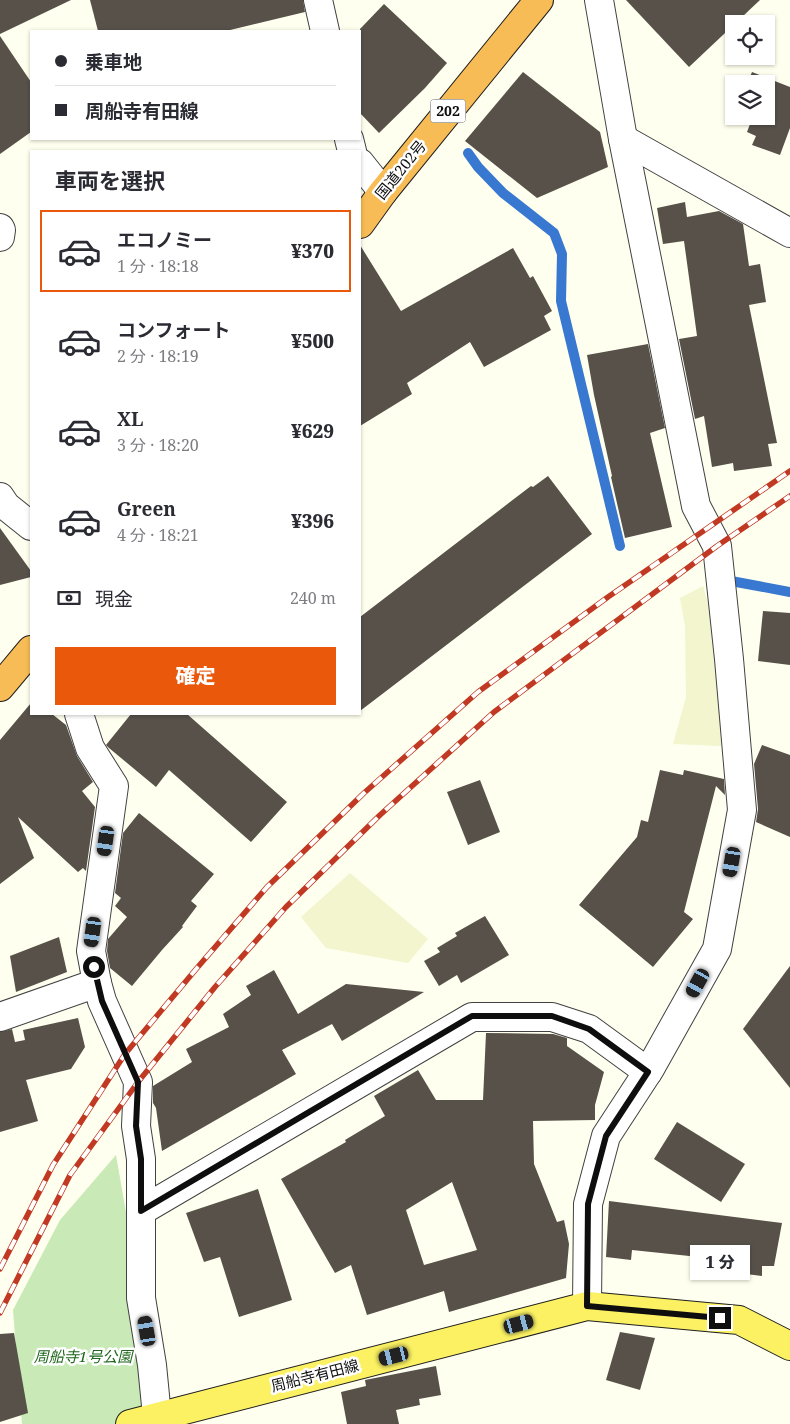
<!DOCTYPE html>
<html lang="ja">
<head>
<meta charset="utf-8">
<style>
  :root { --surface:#fff; --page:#f2f2f3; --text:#2b2b33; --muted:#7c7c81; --line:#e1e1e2; --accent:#ea580c }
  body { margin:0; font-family:"Noto Serif","Noto Sans JP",serif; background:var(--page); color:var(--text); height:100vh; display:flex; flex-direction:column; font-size:19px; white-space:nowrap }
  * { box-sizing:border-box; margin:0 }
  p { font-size:16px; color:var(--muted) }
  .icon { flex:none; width:28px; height:28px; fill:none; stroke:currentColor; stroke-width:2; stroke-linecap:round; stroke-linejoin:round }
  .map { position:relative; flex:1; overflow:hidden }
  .panel { position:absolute; left:30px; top:150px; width:331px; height:565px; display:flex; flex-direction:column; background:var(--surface); border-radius:0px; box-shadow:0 1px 4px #0004 }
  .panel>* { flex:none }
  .top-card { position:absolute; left:30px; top:30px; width:331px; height:110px; border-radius:0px; box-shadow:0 1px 4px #0004; display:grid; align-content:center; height:110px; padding:0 25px; background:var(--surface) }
  .buttons { position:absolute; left:725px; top:15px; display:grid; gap:10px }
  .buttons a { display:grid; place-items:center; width:50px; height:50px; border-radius:0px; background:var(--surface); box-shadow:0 1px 4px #0004; font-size:25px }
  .end { position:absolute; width:22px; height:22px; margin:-11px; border:6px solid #0e0e0e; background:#fff; box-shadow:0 0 0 2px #fff }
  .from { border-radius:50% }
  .bubble { position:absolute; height:35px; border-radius:0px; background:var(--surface); box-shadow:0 1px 4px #0004; font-size:16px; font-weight:800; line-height:35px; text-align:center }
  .car { position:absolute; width:15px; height:30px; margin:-15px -8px; border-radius:6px; box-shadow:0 0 4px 1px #0007; background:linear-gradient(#222 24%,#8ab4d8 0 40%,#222 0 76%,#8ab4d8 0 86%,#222 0) }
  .top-card b { display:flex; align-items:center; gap:18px; height:48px; font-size:19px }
  .top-card b+b { border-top:1px solid var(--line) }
  .top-card i { width:12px; height:12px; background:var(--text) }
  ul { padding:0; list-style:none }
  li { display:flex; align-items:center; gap:15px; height:82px; margin:0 10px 8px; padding:0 15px; border:2px solid transparent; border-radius:0px }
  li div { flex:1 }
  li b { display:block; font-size:19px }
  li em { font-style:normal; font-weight:800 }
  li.active { border-color:var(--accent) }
  li>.icon { width:45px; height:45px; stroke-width:1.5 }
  h2 { padding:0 25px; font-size:22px; line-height:60px }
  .pay { display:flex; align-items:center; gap:12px; height:55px; padding:0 25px; font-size:19px }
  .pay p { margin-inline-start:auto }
  .cta { display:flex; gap:10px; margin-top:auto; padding:10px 25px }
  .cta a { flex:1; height:58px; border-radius:0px; background:var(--accent); color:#fff; font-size:20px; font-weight:800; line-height:58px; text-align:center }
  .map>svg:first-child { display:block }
  .farmland { fill:#f2f5ce }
  .green { fill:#c9eab7 }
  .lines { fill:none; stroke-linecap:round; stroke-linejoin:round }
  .stream { stroke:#3878d0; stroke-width:10 }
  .building { fill:#57514a; fill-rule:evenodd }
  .minor-casing { stroke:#414141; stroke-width:30 }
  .major-casing { stroke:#1f1f1f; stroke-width:30 }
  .highway-casing { stroke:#1f1f1f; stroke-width:30 }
  .minor { stroke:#fff; stroke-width:28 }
  .major { stroke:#fbf163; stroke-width:28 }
  .highway { stroke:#f7bc55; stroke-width:28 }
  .rail-casing { stroke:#c13823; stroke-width:5.5 }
  .rail { stroke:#fff; stroke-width:4; stroke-dasharray:11; stroke-linecap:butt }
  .route { stroke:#0e0e0e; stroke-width:6 }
  .labels { text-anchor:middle; stroke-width:5; stroke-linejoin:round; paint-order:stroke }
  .shield { fill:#fff; stroke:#565656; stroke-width:1 }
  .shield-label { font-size:14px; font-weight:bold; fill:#0e0e0e }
  .street-label { font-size:15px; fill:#0e0e0e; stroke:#fff }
  .park-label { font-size:15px; font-style:italic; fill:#1f671c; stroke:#fff }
</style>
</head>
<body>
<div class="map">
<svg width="790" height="1424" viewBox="0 0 790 1424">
  <rect width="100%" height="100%" fill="#ffffef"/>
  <g class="farmland">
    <polygon points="703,586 714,625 723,712 721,746 673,744 686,697 685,626 680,598"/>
    <polygon points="350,873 428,939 408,963 326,948 301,917"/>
  </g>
  <polygon class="green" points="116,1155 141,1298 157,1416 130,1424 22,1424 13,1310 60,1220"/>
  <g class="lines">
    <g class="stream">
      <polyline points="468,153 478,167 503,193 554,233 562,254 561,301 620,546"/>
      <polyline points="731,581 790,592"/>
    </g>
  </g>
  <g class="building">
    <polygon points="0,0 71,0 0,34"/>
    <polygon points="90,0 303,0 305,12 226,31 98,31"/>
    <polygon points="626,0 760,0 689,67"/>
    <polygon points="384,4 447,63 425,88 379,133 360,113 360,29"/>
    <polygon points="0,36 31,82 31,132 0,154"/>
    <polygon points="523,72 600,132 608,167 537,198 465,141"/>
    <polygon points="752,72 790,87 790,128 780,155 752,145 756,136 747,132 750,124 734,118 735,116 766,116 766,84 747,84"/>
    <polygon points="685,202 687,217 719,211 743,224 749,266 760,264 766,302 749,305 777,443 768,444 772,466 734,471 733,463 712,467 704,416 695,419 679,339 697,336 684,241 663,244 657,208"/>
    <polygon points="360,245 401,311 513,248 530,278 533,276 552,311 544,316 551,330 484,367 470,342 407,383 412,394 360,426"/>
    <polygon points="648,344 665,428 650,433 672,527 625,538 611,477 612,476 594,395 587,355"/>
    <polygon points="548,476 592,534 360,711 360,617 531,486 533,487"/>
    <polygon points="0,528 31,571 31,577 0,585"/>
    <polygon points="763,611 790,613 790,665 758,661"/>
    <polygon points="31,703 31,714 52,714 66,725 77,756 93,782 82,791 95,807 86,871 83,868 78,872 18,817 34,858 0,884 0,740"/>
    <polygon points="131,714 187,714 287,802 251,842 169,770 156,787 109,748 106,745"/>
    <polygon points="762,745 790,755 790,837 756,822 758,809 754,764"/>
    <polygon points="660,770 683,775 684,770 724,779 725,795 716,786 684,912 693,919 653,967 579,905 637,837 641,820 648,822"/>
    <polygon points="480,780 500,832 468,845 447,792"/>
    <polygon points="139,813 214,874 191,901 197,906 182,926 183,927 162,950 132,986 110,968 107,951 108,939 127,917 115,906 121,898 115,893 123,833"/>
    <polygon points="485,916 509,955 461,983 457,975 439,986 424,961 440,952 437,948 457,936 455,933"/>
    <polygon points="59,937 67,972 16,992 10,956"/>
    <polygon points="790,966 790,1088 743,1029"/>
    <polygon points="274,970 298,1014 346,984 424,992 342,1041 332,1024 282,1050 296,1074 162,1151 156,1108 153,1103 153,1086 192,1062 186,1049 229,1027 223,1014 251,995 246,986"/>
    <polygon points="78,1018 85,1047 71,1069 26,1080 38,1121 0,1132 0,1032 12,1029 15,1042 25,1040 23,1030"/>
    <path d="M486 1033 553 1034 567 1038V1046L604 1072 595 1105V1120L533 1121 534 1164 557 1222 564 1220 569 1244 566 1278 449 1312 444 1291 367 1315 351 1265 335 1273 281 1179 346 1142 345 1140 385 1116 374 1096 418 1070 436 1100H483ZM452 1182 477 1250 424 1265 406 1210Z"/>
    <polygon points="677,1122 745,1164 721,1202 654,1159"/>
    <polygon points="258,1189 292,1300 239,1317 220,1257 204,1262 186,1213"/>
    <polygon points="609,1201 782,1223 774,1266 762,1266 762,1276 698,1268 699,1257 632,1250 631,1260 606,1257"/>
    <polygon points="620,1332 655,1338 640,1390 606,1380"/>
    <polygon points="14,1333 28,1413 0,1422 0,1334"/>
    <polygon points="436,1366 441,1395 419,1399 420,1405 396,1410 399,1424 347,1424 341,1392 366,1386 365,1380"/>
  </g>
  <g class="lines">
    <defs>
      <g id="minor">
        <polyline points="318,0 325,31"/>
        <polyline points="349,139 352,151"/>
        <polyline points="623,139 790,233"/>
        <polyline points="360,163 383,192"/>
        <polyline points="0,228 1,230 0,237"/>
        <polyline points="0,497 6,506 31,526"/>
        <polyline points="79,714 90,748 114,786 91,951 97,983 102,1001 138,1082 136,1126 141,1159 141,1211"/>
        <polyline points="0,1017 97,983"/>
        <polyline points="587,1306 588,1204 606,1136 651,1067 717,949 742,810 729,659 717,546 696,506 623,139 599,0"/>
        <polyline points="157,1416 152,1365 141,1298 141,1211 472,1017 552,1017 589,1029 648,1072"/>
      </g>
      <polyline id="major" points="130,1424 587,1306 739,1320 790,1346"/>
      <g id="highway">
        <polyline points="360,224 383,192 539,0"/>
        <polyline points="0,687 31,650"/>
      </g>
    </defs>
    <use href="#minor" class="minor-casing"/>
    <use href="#major" class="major-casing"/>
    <use href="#highway" class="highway-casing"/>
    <use href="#minor" class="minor"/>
    <use href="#major" class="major"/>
    <use href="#highway" class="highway"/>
    <defs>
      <g id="rail">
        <polyline points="0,1269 53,1165 125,1054 197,968 267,887 364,793 478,692 608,597 790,471"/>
        <polyline points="0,1313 70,1175 138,1082 215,987 286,907 380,815 494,712 717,546 790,496"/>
      </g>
    </defs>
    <use href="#rail" class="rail-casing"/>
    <use href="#rail" class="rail"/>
  </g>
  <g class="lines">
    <polyline class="route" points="94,967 102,1001 138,1082 136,1126 141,1159 141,1211 472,1016 552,1016 589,1029 648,1072 606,1136 588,1204 587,1306 720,1318"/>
  </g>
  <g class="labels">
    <rect class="shield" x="430.5" y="99.5" width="35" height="23" rx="4"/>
    <g class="shield-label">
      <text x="448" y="116">202</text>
    </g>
    <g class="street-label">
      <text transform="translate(401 170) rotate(-51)" y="5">国道202号</text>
      <text transform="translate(315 1376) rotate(-14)" y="5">周船寺有田線</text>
    </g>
    <g class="park-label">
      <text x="83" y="1362">周船寺1号公園</text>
    </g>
  </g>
</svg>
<div class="buttons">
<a><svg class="icon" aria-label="locate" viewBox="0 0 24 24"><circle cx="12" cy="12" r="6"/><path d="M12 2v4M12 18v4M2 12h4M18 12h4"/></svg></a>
<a><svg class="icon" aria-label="layers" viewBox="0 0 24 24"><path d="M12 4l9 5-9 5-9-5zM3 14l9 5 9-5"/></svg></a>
</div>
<i class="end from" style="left:94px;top:967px"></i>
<i class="end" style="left:720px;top:1318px"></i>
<div class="bubble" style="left:690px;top:1245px;width:60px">1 分</div>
<i class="car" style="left:106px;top:841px;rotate:188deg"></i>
<i class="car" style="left:732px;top:862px;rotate:190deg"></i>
<i class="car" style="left:93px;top:932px;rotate:188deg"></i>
<i class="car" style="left:698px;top:983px;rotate:209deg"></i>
<i class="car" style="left:519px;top:1324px;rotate:75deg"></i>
<i class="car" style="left:147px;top:1331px;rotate:350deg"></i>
<i class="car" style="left:394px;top:1356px;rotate:256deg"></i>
<div class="top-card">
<b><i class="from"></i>乗車地</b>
<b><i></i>周船寺有田線</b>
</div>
<section class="panel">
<h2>車両を選択</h2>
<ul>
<li class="active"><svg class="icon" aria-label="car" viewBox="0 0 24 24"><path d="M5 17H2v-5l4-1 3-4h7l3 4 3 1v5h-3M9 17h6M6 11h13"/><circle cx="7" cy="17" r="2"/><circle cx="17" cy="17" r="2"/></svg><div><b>エコノミー</b><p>1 分 · 18:18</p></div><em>¥370</em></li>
<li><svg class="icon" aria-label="car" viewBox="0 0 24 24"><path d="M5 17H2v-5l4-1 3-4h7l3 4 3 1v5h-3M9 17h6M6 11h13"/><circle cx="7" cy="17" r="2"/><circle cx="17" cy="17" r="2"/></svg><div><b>コンフォート</b><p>2 分 · 18:19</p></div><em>¥500</em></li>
<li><svg class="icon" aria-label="car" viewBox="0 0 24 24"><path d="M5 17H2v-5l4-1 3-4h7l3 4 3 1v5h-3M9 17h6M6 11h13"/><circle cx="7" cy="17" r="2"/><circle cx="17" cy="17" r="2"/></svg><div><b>XL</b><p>3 分 · 18:20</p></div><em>¥629</em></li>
<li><svg class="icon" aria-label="car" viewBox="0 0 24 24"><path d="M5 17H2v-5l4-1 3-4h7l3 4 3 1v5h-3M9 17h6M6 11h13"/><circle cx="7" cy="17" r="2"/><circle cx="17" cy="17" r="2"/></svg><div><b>Green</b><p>4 分 · 18:21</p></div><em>¥396</em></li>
</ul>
<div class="pay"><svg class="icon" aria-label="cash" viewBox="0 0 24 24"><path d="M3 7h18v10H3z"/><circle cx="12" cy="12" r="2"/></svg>現金<p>240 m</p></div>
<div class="cta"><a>確定</a></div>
</section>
</div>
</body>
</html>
